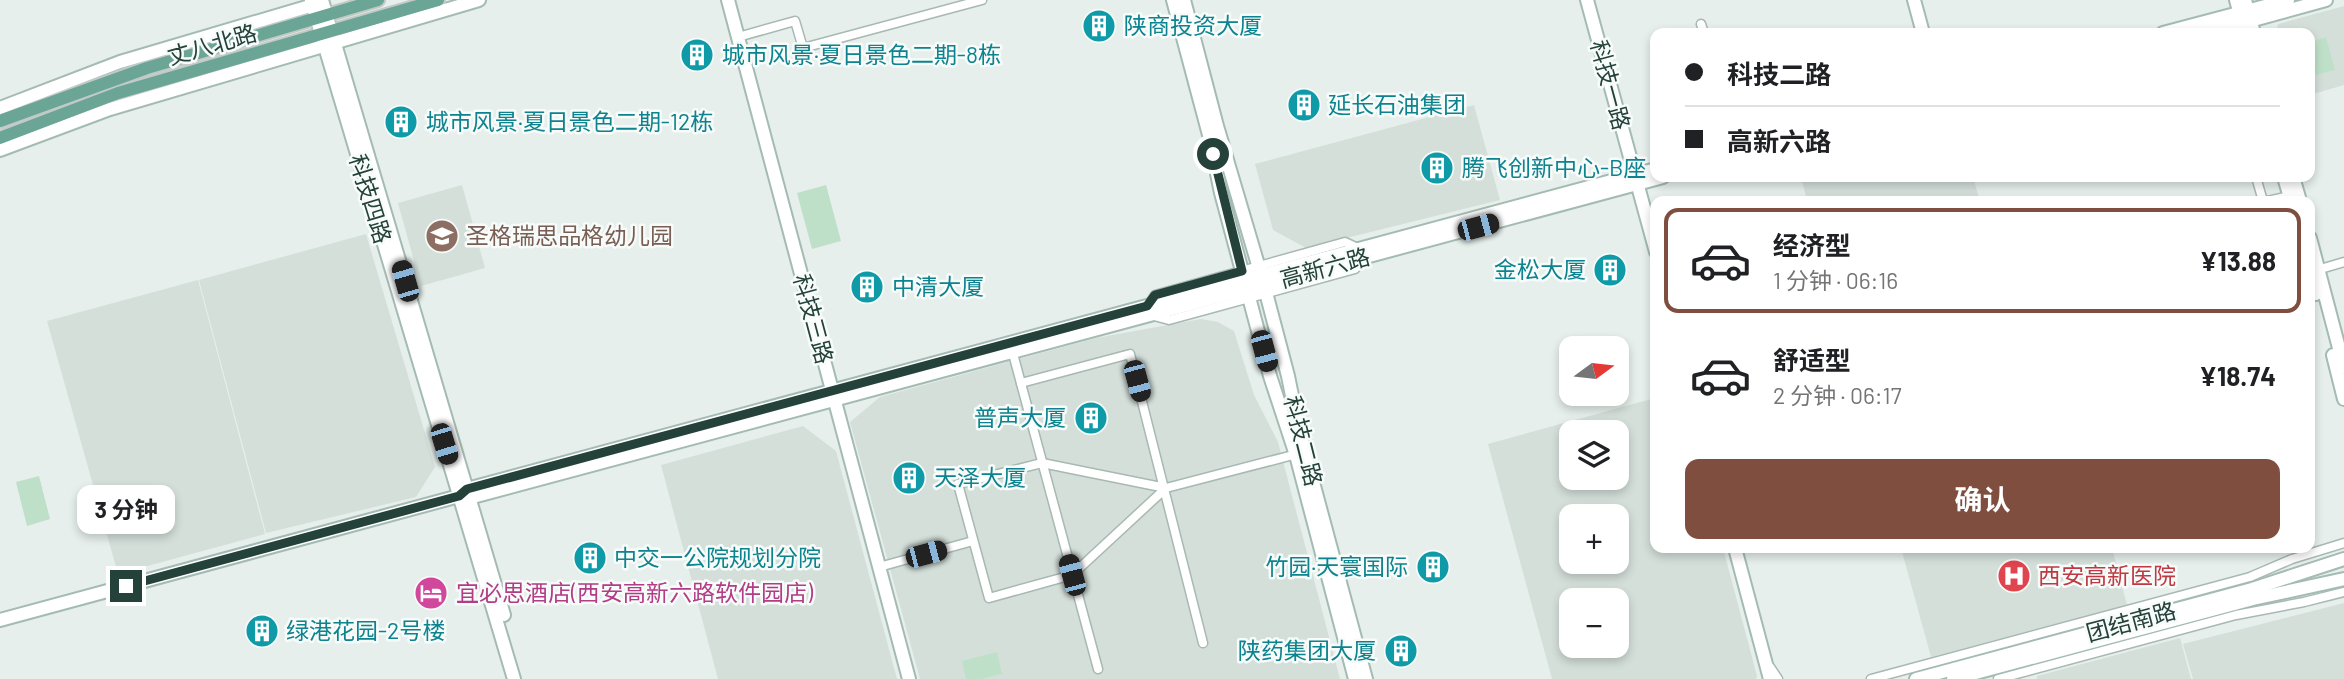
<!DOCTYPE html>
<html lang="zh">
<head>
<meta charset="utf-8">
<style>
  :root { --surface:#fff; --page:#f2f2f2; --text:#202124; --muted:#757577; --line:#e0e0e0; --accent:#7f4e3f }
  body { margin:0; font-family:Barlow,"Noto Sans SC",sans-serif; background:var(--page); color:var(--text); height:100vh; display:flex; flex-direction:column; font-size:26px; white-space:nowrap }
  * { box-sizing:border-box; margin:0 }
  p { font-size:23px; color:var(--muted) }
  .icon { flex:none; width:38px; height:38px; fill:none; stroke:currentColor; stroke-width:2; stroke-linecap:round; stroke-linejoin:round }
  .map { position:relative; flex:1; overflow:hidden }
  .details { position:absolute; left:1650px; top:196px; width:665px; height:357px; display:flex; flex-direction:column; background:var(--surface); border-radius:14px; box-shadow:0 4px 10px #0003 }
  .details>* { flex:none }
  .top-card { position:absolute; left:1650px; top:28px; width:665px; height:154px; border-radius:14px; box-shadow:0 4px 10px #0003; display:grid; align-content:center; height:154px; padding:0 35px; background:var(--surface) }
  .needle { width:46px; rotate:75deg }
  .tools { position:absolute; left:1559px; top:336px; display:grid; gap:14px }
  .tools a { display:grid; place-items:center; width:70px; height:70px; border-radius:14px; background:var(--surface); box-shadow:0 4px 10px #0003; font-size:35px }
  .end { position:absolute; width:32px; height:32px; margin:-16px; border:9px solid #24423a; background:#fff; box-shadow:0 0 0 4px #fff }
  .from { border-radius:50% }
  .bubble { position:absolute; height:49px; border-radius:14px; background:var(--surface); box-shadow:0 4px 10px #0003; font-size:23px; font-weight:700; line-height:49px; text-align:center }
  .car { position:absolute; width:21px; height:42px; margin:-21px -10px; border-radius:9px; box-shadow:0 0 5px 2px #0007; background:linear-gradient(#222 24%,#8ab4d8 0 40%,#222 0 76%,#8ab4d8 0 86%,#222 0) }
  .top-card b { display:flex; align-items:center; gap:24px; height:66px; font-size:26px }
  .top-card b+b { border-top:2px solid var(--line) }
  .top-card i { width:18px; height:18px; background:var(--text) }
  ul { padding:12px 0 0; list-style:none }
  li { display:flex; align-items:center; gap:21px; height:105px; margin:0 14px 10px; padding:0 21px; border:4px solid transparent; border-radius:14px }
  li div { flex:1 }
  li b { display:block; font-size:26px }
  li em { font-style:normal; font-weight:700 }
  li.selected { border-color:var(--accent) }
  li>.icon { width:63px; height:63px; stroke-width:1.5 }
  .button { display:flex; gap:14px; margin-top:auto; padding:14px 35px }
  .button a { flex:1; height:80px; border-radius:14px; background:var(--accent); color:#fff; font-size:28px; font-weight:700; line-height:80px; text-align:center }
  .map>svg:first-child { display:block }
  .built { fill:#d4dfda; fill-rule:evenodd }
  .green { fill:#bfe0c8 }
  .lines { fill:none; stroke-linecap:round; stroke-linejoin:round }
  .street-casing { stroke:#a8b8b2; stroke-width:11 }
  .secondary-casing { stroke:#a4bbb3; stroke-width:16 }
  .primary-casing { stroke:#c2cac8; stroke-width:16 }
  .street { stroke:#fff; stroke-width:8 }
  .secondary { stroke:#fff; stroke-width:12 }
  .primary { stroke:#6aa596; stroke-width:12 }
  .route { stroke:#24423a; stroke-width:9 }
  .labels { text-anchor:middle; stroke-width:5; stroke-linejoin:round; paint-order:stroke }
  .culture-label { font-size:23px; fill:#0d838f; stroke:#f7fbf9; text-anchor:start }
  .street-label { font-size:23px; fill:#24423a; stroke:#f7fbf9 }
  .education-label { font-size:23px; fill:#785e54; stroke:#f7fbf9; text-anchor:start }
  .health-label { font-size:23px; fill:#be3a42; stroke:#f7fbf9; text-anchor:start }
  .hotel-label { font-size:23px; fill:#b23c85; stroke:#f7fbf9; text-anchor:start }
</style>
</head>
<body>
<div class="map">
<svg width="2344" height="679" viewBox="0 0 2344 679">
  <rect width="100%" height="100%" fill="#e6efeb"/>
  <g class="built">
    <polygon points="2344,6 2344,85 2310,95 2310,33 2276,33 2278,24"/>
    <polygon points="1474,105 1500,200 1306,248 1273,230 1255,164"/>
    <polygon points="1801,177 1973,177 1980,201 1807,201"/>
    <polygon points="462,185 485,268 421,286 398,203"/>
    <polygon points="366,234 435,467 416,497 266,533 199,280"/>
    <polygon points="198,280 265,534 118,574 47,321"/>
    <polygon points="1201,319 1218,322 1234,331 1254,395 1278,442 1340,679 920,679 850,422 880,397 1096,338"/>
    <path d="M1655 398 1656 548H1723L1757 676 1756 679H1552L1488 444ZM1572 432H1617V478H1572ZM1572 516H1617V562H1572ZM1572 600H1617V646H1572Z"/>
    <polygon points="803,426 836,451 897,679 718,679 661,465"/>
    <polygon points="1901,548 2112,548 2127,605 1931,657"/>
    <polygon points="2344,603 2344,679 2193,679 2183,644"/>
    <polygon points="2180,638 2191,679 2037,679 2037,676"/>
  </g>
  <g class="green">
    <polygon points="2326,37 2335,70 2316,75 2310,54 2310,42"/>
    <polygon points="826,185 841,241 812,249 797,193"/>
    <polygon points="39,476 50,519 27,526 16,482"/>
    <polygon points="997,652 1002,674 982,679 966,679 962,661"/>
  </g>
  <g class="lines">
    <defs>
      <g id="street">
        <polyline points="1701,24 1704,33"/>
        <polyline points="738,37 795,21 803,48 982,0"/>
        <polyline points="2256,177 2263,201"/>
        <polyline points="2267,201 2290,196"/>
        <polyline points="2317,270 2344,262"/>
        <polyline points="1148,306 1155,295 1345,242 1360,249"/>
        <polyline points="1154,316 1169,320 1355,269 1363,258"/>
        <polyline points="1012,350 1098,669"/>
        <polyline points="1021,383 1130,354 1203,643"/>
        <polyline points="1166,488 1042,463 958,484 989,598 1072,575 1166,488 1297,454"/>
        <polyline points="879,567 973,541"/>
        <polyline points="1770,667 1778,679"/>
        <polyline points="1871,679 2250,577 2292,559 2344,543"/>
        <polyline points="1998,679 2236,615 2304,602 2344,592"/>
      </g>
      <g id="secondary">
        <polyline points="311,0 514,679"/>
        <polyline points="322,0 504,615"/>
        <polyline points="728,0 909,679"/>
        <polyline points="1173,0 1209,135 1221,193 1242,271 1270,376 1296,455 1355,679"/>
        <polyline points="1184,0 1217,126 1264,285 1288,376 1299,430 1366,679"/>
        <polyline points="1587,0 1656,252"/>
        <polyline points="1914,0 1923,33"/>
        <polyline points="2236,0 2245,33"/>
        <polyline points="2245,0 2254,33"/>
        <polyline points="2163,33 2288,0"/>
        <polyline points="2206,33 2326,0"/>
        <polyline points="0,108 120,62 320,3"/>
        <polyline points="0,150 110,109 479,0"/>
        <polyline points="2284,177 2291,201"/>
        <polyline points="2293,177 2300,201"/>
        <polyline points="2310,238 2344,367"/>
        <polyline points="2310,271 2316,294"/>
        <polyline points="2333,355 2344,399"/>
        <polyline points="459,496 467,489 1656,169"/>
        <polyline points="1735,548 1770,679"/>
        <polyline points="0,620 459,496 469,498 1663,177"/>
        <polyline points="1916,679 2252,589 2344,559"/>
        <polyline points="1953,679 2253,599 2344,579"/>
      </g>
      <g id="primary">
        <polyline points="0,121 147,68 378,0"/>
        <polyline points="0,138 118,93 438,0"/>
      </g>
    </defs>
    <use href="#street" class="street-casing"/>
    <use href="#secondary" class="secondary-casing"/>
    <use href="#primary" class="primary-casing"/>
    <use href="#street" class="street"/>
    <use href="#secondary" class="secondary"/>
    <use href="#primary" class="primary"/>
  </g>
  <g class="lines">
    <polyline class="route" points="126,586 459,496 467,489 1147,306 1155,295 1242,271 1213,154"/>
  </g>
  <defs>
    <symbol id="building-disc" viewBox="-11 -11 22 22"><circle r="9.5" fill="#0f9aa8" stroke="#f7fbf9"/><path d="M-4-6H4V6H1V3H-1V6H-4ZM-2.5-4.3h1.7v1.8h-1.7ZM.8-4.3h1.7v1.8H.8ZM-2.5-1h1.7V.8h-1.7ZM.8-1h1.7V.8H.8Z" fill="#fff"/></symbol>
    <symbol id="school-disc" viewBox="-11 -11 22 22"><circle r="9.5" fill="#8d6e63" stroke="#f7fbf9"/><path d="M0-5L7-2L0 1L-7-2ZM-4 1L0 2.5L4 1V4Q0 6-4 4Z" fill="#fff"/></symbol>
    <symbol id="hospital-disc" viewBox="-11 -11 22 22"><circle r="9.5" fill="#e0444e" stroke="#f7fbf9"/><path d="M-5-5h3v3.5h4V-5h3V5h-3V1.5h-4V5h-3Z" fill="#fff"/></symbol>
    <symbol id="hotel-disc" viewBox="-11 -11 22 22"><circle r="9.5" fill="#d1479c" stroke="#f7fbf9"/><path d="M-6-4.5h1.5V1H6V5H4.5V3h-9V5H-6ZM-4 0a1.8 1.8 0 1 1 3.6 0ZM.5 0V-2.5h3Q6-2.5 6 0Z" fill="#fff"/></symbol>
  </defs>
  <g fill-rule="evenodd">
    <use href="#building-disc" x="1080" y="7" width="38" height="38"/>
    <use href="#building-disc" x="678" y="36" width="38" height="38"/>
    <use href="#building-disc" x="1285" y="86" width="38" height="38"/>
    <use href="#building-disc" x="382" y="103" width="38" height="38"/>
    <use href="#building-disc" x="1418" y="149" width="38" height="38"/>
    <use href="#school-disc" x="423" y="217" width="38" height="38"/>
    <use href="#building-disc" x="1591" y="251" width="38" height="38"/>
    <use href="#building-disc" x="848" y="268" width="38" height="38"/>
    <use href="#building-disc" x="1072" y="399" width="38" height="38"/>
    <use href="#building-disc" x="890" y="459" width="38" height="38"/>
    <use href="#building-disc" x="571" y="539" width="38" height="38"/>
    <use href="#building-disc" x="1414" y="548" width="38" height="38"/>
    <use href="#hospital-disc" x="1995" y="557" width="38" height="38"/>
    <use href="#hotel-disc" x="412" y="574" width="38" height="38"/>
    <use href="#building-disc" x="243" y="612" width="38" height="38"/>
    <use href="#building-disc" x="1382" y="632" width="38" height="38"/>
  </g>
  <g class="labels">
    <g class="culture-label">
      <text x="1124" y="34">陕商投资大厦</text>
      <text x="722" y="63">城市风景·夏日景色二期-8栋</text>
      <text x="1328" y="113">延长石油集团</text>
      <text x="426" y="130">城市风景·夏日景色二期-12栋</text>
      <text x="1462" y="176">腾飞创新中心-B座</text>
      <text x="1586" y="278" text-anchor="end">金松大厦</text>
      <text x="892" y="295">中清大厦</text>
      <text x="1066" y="426" text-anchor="end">普声大厦</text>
      <text x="934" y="486">天泽大厦</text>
      <text x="614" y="566">中交一公院规划分院</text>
      <text x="1408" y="575" text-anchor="end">竹园·天寰国际</text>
      <text x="286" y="639">绿港花园-2号楼</text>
      <text x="1376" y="659" text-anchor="end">陕药集团大厦</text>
    </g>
    <g class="street-label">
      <text transform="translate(212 45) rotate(-16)" y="8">丈八北路</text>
      <text transform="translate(1610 85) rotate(75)" y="8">科技一路</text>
      <text transform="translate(370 199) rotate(73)" y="8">科技四路</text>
      <text transform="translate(1325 268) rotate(-15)" y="8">高新六路</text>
      <text transform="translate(813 319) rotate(75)" y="8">科技三路</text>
      <text transform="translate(1303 441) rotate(76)" y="8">科技二路</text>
      <text transform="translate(2131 622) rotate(-15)" y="8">团结南路</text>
    </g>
    <g class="education-label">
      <text x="466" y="244">圣格瑞思品格幼儿园</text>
    </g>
    <g class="health-label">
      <text x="2038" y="584">西安高新医院</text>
    </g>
    <g class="hotel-label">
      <text x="456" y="601">宜必思酒店(西安高新六路软件园店)</text>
    </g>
  </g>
</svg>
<div class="tools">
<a><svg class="needle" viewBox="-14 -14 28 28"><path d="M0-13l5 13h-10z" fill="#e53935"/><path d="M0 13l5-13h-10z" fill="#757577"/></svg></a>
<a><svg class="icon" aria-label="layers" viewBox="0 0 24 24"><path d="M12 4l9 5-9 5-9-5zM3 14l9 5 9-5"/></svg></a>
<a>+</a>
<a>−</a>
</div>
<i class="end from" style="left:1213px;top:154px"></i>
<i class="end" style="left:126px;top:586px"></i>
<div class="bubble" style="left:77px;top:485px;width:98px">3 分钟</div>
<i class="car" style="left:1478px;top:227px;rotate:75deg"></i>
<i class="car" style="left:405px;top:281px;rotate:344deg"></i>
<i class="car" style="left:1264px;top:351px;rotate:165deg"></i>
<i class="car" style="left:1137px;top:381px;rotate:165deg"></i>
<i class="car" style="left:444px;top:444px;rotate:163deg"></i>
<i class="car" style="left:926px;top:554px;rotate:75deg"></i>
<i class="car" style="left:1072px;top:575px;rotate:345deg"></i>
<div class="top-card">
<b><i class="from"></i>科技二路</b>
<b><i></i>高新六路</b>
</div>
<section class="details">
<ul>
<li class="selected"><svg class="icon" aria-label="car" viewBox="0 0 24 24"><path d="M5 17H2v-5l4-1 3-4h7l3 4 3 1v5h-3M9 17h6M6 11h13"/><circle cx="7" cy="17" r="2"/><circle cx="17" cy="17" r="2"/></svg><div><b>经济型</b><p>1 分钟 · 06:16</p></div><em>¥13.88</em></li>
<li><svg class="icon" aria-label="car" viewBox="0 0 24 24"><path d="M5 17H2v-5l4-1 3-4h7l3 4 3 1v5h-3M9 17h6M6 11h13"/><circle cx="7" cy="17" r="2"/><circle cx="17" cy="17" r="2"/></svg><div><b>舒适型</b><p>2 分钟 · 06:17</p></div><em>¥18.74</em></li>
</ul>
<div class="button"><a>确认</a></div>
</section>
</div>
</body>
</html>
